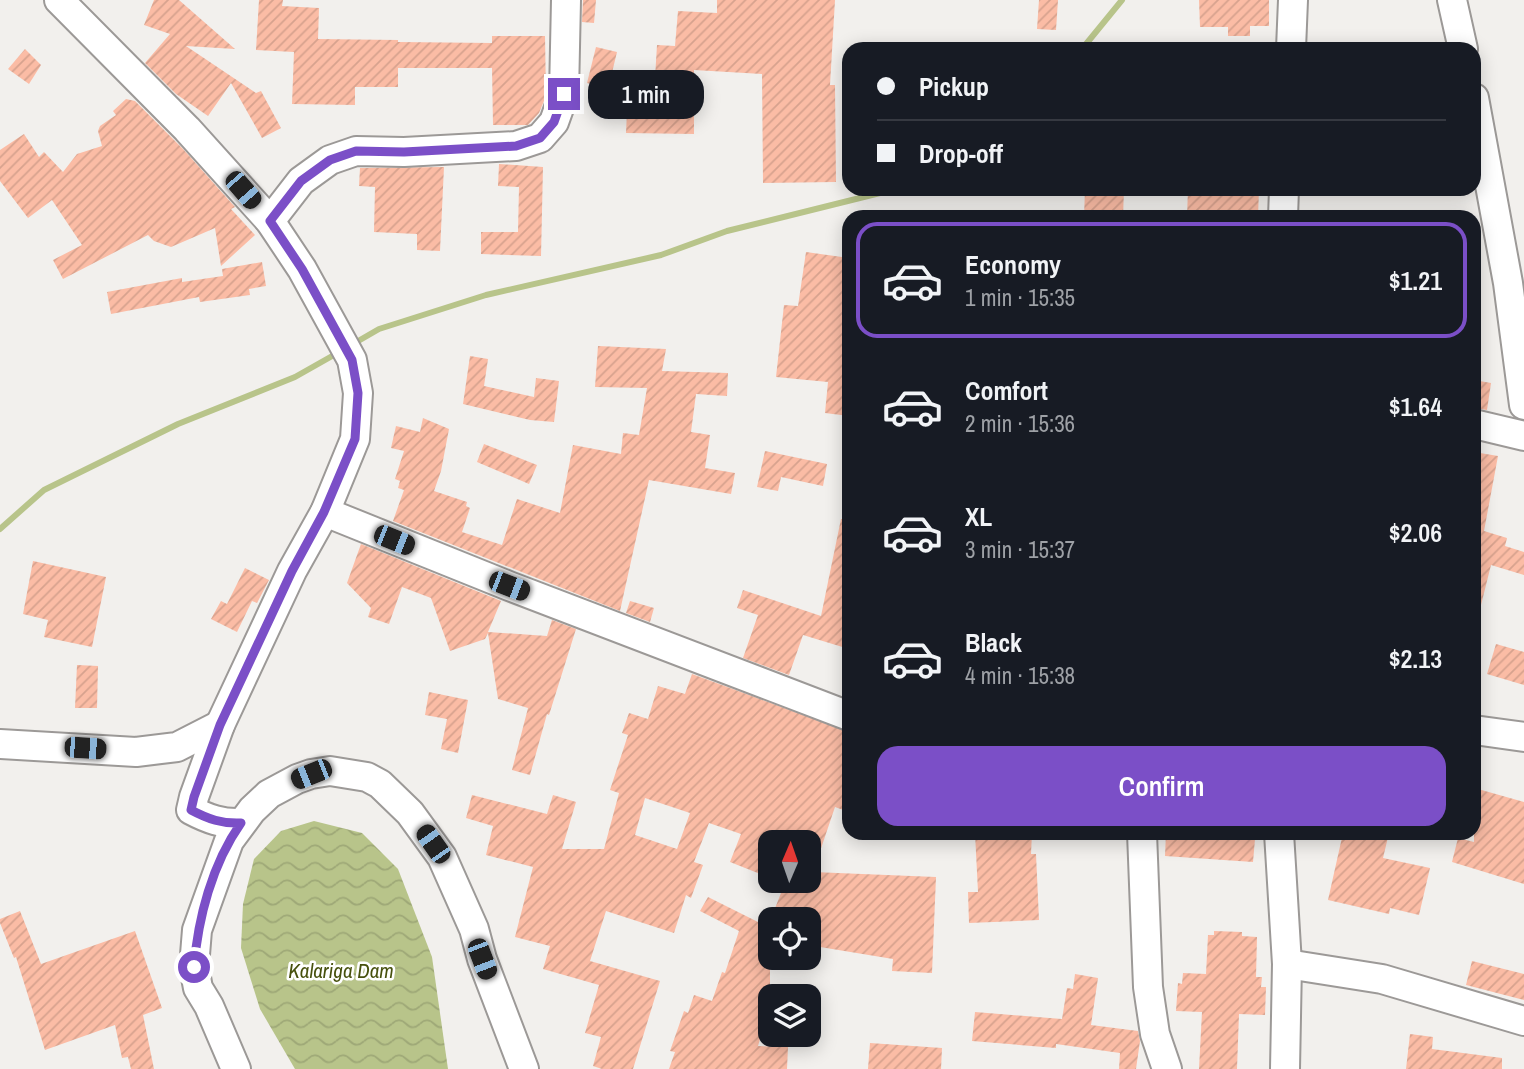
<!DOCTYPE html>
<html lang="en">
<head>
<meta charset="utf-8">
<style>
  :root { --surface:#171b24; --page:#20242c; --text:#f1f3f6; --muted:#9ea1a6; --line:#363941; --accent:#7b4fc7 }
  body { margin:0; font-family:"Archivo Narrow",sans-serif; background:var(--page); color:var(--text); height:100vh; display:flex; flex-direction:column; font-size:26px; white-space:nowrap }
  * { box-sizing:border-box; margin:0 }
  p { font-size:23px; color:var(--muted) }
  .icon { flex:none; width:38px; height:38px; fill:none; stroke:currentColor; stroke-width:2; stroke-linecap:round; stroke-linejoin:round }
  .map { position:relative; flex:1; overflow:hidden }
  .details { position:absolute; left:842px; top:210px; width:639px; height:630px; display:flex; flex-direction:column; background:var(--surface); border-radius:21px; box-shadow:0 4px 18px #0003 }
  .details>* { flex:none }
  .banner { position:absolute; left:842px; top:42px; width:639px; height:154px; border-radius:21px; box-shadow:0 4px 18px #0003; display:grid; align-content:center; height:154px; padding:0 35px; background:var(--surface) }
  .needle { width:46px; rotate:2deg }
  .controls { position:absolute; left:758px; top:830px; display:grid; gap:14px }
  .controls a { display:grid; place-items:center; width:63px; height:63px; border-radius:14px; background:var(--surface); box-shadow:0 4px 18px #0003; font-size:35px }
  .end { position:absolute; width:32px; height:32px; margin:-16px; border:9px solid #7b4fc7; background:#fff; box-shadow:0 0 0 4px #fff }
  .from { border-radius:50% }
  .bubble { position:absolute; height:49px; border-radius:21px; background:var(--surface); box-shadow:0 4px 18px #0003; font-size:23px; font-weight:600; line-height:49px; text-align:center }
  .car { position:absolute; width:21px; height:42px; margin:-21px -10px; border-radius:9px; box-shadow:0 0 5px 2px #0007; background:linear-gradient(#222 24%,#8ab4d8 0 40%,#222 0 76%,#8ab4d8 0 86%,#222 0) }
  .banner b { display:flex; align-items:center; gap:24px; height:66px; font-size:26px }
  .banner b+b { border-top:2px solid var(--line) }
  .banner i { width:18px; height:18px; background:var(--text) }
  ul { padding:12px 0 0; list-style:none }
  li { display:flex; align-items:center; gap:21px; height:116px; margin:0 14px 10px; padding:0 21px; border:4px solid transparent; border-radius:21px }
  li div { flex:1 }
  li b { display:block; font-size:26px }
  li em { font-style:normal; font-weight:600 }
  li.active { border-color:var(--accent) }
  li>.icon { width:63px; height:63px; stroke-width:1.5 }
  .action { display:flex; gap:14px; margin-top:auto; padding:14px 35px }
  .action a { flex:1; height:80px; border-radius:21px; background:var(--accent); color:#fff; font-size:28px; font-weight:600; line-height:80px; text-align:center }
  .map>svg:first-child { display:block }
  .water { fill:url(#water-waves) }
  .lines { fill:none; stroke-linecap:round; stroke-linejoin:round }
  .stream { stroke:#b8c48a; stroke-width:6 }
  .building { fill:url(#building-hatch); fill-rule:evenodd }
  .minor-casing { stroke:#9c9997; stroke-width:32 }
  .minor { stroke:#fff; stroke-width:28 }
  .route { stroke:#7b4fc7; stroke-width:9 }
  .labels { text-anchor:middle; stroke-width:5; stroke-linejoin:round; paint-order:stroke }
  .water-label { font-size:21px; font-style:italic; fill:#47510e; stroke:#fff }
</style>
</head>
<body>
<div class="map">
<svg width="1524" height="1069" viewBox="0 0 1524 1069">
  <defs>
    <pattern id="water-waves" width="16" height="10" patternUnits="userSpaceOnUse" patternTransform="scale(1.75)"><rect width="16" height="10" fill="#b8c48a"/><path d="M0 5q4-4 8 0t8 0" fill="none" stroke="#9ea877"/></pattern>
    <pattern id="building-hatch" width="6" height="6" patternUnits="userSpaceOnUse" patternTransform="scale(1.75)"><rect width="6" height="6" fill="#fbbca5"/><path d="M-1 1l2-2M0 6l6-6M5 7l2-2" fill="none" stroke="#d7a28e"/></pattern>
  </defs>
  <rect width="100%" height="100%" fill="#f2f0ed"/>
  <polygon class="water" points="314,821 362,833 398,869 432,957 448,1069 295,1069 260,1009 241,948 243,904 254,859 281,831"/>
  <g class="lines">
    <g class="stream">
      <polyline points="1082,49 1122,0"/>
      <polyline points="353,344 379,329 486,295 661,255 727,231 896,189"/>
      <polyline points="0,529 44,490 178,424 295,377 341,351"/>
    </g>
  </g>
  <g class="building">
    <polygon points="154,0 179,0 235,49 186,46 256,93 261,91 281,128 262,138 231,83 208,116 176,94 145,63 170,34 144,25"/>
    <polygon points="259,0 283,0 282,6 319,8 318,39 398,40 398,42 492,43 492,36 545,36 546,96 539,113 528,125 493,125 492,68 398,68 398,87 355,87 355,105 292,104 294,52 256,50"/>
    <polygon points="583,0 596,0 594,23 582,22"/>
    <polygon points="717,0 835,0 830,85 835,85 836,182 763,183 762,74 694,70 694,134 626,133 627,111 653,111 657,45 675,46 678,11 717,13"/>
    <polygon points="1039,0 1058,0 1056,30 1037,29"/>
    <polygon points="1199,0 1269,0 1269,26 1250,26 1250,36 1228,36 1228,27 1200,27"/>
    <polygon points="596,47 617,52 608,89 587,83"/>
    <polygon points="25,49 41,65 29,84 8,69"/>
    <polygon points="126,99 135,101 184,150 235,207 231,209 255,235 221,266 215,228 171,247 154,241 148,235 63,279 53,260 82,245 52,200 28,218 0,181 0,150 24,134 39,157 44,152 63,172 77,154 102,146 98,131 100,126 116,115 113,111"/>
    <polygon points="499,164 543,167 541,256 481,254 481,232 518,232 519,187 498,186"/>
    <polygon points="444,167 440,251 417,250 417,234 374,232 375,187 359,186 360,168"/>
    <polygon points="1085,189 1124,189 1123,217 1084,217"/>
    <polygon points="1188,189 1259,189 1258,217 1187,217"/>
    <polygon points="806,252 849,258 849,280 844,312 849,312 849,416 825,413 828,382 776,377 784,305 798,306"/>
    <polygon points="262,262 266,286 249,289 250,295 200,302 199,297 111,314 107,292 182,278 182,282 223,276 222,269"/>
    <polygon points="598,346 666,349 662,371 728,373 727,396 696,394 691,432 710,435 705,468 735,473 731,494 649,480 620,611 393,521 404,490 398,488 400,481 395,479 404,451 391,448 396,426 420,432 423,418 449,429 441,471 434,491 467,502 466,506 470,508 462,532 502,545 517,499 560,513 573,445 621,454 623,433 639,435 647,388 595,387"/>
    <polygon points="470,356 488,359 484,386 534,397 536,378 559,381 554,422 530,420 463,404"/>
    <polygon points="1474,380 1491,383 1487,410 1474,408"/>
    <polygon points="484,444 537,465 529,484 477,462"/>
    <polygon points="765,451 827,464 823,486 781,477 778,491 757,487"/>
    <polygon points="1474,452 1498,456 1484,531 1507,538 1505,546 1524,552 1524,575 1491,565 1480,609 1474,608"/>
    <polygon points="841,519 849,519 849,649 803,635 789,675 743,658 758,615 737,608 743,590 821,616"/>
    <polygon points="361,544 501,601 488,632 547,636 552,620 576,629 549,715 547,714 530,775 512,770 528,708 498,699 488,633 485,639 450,651 431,598 402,587 389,624 368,617 371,608 347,583"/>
    <polygon points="33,561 106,577 92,647 44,637 48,620 23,614"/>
    <polygon points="245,568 269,580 257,603 252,601 237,632 211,619 221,601 227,604"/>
    <polygon points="630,601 654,608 650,622 626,613"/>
    <polygon points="1496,644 1524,652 1524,685 1487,674"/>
    <polygon points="77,665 98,666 97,708 75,708"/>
    <path d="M692 674 849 732V812L835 807 813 872 936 877 932 973 892 971 893 959 808 945V919H796L774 911 786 880H808V842H770V878L730 862 741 834 709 823 694 862 703 865 691 898 686 895 674 933 606 911 590 961 660 981 633 1069H602L593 1066 601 1037 585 1033 599 985 543 969 550 946 515 937 533 867 486 855 493 826 466 818 472 795 547 814 553 795 576 802 562 849H604L619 793 610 790 628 735 622 733 629 713 648 719 658 686 685 694ZM645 798 690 813 677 849 635 835Z"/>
    <polygon points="429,692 468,700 458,753 441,749 447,719 425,715"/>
    <polygon points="1478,789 1524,802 1524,884 1452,862 1458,838 1474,842 1474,805"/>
    <polygon points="975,833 1032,833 1031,854 1036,854 1039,920 969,923 968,892 978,892"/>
    <polygon points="1166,833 1255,839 1253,862 1165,856"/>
    <polygon points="1343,833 1389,833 1383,858 1430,868 1419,915 1390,908 1389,914 1328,900"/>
    <polygon points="708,897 770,928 770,1005 758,1046 788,1047 787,1069 669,1069 675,1052 670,1051 684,1011 688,1013 694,995 712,1001 722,972 725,973 739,931 700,911"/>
    <polygon points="20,911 41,964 135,931 162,1008 143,1015 154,1069 131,1069 128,1057 122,1058 115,1025 45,1050 16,957 14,958 0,923 0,919"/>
    <polygon points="1214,931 1242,932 1242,936 1257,937 1256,977 1262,977 1261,987 1266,987 1265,1015 1239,1014 1237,1069 1199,1069 1202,1012 1176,1011 1178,983 1182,984 1183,973 1206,974 1208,935 1214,935"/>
    <polygon points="1472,961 1524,974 1524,1000 1466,985"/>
    <polygon points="1075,974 1098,978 1091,1025 1138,1031 1140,1041 1136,1069 1119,1069 1120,1053 1056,1044 1056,1048 972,1041 975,1012 1062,1019 1067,988 1073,989"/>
    <polygon points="1410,1034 1433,1037 1432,1049 1502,1058 1502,1069 1406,1069"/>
    <polygon points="870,1043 942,1048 941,1069 868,1069"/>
  </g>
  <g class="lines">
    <defs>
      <g id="minor">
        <path d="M59 0 187 129 270 221 302 269 352 360 358 393 355 439 325 512 292 571 220 725 194 797 191 810C208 819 222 824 241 823"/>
        <polyline points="1452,0 1463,49"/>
        <polyline points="1291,49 1293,0"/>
        <polyline points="1474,98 1508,283 1524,405"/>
        <polyline points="1283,217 1284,189"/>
        <polyline points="270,221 301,181 330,160 356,151 404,152 516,146 540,138 554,122 564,94 566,0"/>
        <polyline points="1474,424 1524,436"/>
        <polyline points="325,512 509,586 849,716"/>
        <polyline points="1474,730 1524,737"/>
        <polyline points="0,744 136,752 177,747 220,725"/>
        <polyline points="1142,833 1148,987 1155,1034 1167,1069"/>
        <polyline points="1279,833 1287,964 1285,1069"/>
        <polyline points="1287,964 1382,979 1524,1021"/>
        <polyline points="236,1069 209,1006 198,988 194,967 197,930 229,841 252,810 269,794 297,779 311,774 330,771 367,777 380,784 410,813 442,857 474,929 482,959 524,1069"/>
      </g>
    </defs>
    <use href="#minor" class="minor-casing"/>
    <use href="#minor" class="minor"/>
  </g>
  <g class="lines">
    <path class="route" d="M194 967C198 918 212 864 241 823 222 824 208 819 191 810L194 797 220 725 292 571 324 512 355 439 358 393 352 360 302 269 270 221 301 181 330 160 356 151 404 152 516 146 540 138 554 122 564 94"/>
  </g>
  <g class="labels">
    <g class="water-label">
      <text x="341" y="978">Kalariga Dam</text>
    </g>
  </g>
</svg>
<div class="controls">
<a><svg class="needle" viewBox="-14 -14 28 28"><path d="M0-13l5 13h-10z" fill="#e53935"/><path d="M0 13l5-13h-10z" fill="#9ea1a6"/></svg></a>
<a><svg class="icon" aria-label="locate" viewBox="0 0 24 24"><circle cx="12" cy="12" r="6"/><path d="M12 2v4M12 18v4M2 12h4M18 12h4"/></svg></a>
<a><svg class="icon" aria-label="layers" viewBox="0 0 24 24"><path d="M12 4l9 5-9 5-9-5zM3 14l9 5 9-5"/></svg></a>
</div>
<i class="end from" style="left:194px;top:967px"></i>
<i class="end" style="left:564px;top:94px"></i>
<div class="bubble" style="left:588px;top:70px;width:116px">1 min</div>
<i class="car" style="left:243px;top:190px;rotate:139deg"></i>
<i class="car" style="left:394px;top:540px;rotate:112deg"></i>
<i class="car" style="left:509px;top:586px;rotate:111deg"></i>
<i class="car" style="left:85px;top:748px;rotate:94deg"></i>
<i class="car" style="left:311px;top:774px;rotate:248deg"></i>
<i class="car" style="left:433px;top:844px;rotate:325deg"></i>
<i class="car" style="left:482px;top:959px;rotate:159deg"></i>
<div class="banner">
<b><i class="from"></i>Pickup</b>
<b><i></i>Drop-off</b>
</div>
<section class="details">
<ul>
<li class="active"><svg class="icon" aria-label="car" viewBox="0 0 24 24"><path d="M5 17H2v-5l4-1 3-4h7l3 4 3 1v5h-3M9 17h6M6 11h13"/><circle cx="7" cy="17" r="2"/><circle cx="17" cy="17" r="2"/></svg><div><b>Economy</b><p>1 min · 15:35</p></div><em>$1.21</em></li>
<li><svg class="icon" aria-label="car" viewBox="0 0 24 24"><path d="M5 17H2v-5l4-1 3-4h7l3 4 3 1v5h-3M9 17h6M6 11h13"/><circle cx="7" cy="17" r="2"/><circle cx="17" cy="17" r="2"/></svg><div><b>Comfort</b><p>2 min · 15:36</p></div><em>$1.64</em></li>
<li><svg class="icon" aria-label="car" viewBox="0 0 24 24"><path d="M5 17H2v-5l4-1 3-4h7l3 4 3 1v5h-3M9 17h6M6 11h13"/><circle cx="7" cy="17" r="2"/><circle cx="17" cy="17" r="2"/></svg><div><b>XL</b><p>3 min · 15:37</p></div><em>$2.06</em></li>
<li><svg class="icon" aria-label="car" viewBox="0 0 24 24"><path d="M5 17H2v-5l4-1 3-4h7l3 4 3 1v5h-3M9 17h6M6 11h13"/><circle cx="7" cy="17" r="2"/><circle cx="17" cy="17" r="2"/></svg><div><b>Black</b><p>4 min · 15:38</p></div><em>$2.13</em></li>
</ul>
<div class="action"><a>Confirm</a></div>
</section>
</div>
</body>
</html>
